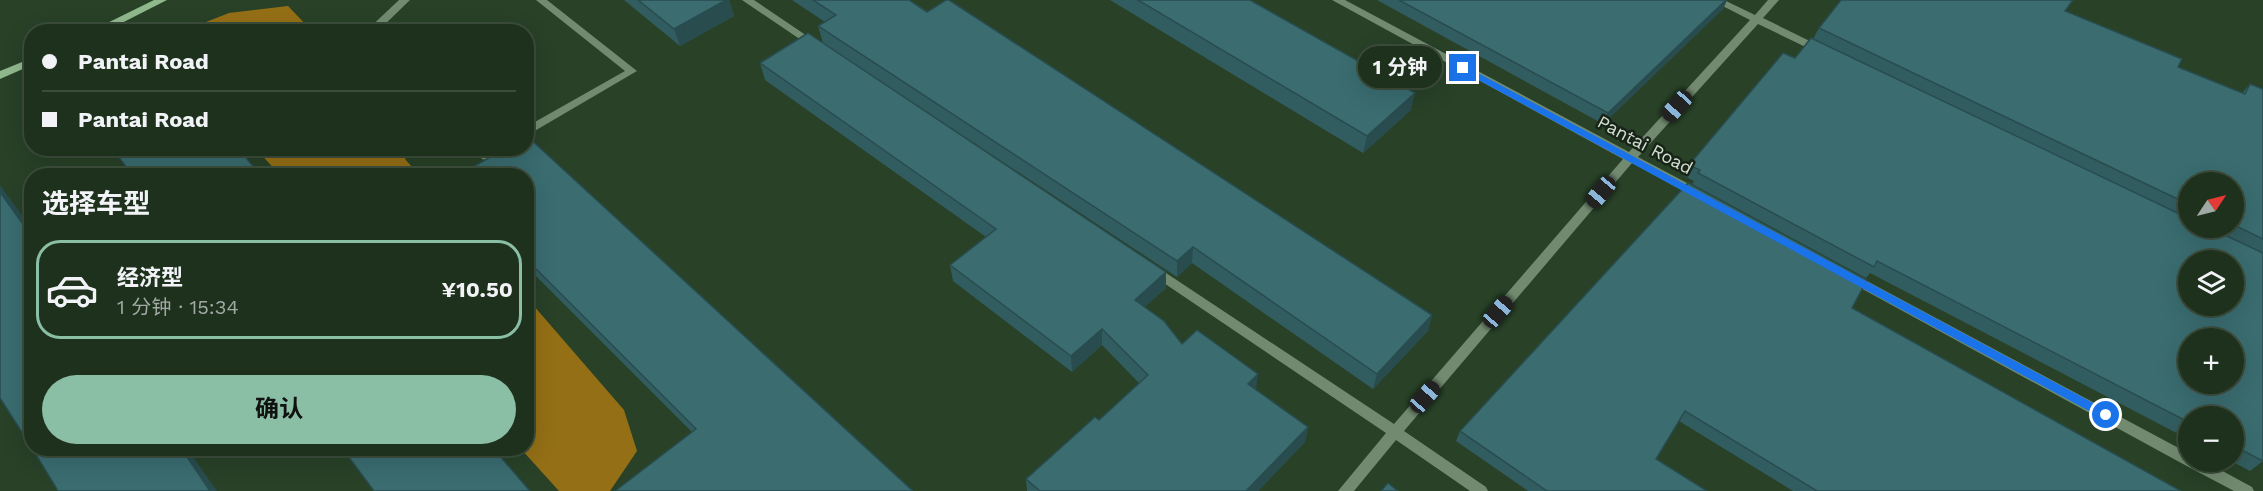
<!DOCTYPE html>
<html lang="zh">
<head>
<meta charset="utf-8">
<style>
  :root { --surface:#1e311d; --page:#2b3d2a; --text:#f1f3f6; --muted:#a1a9a4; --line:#3c4c3b; --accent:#8abfa5 }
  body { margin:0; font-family:"Work Sans","Noto Sans SC",sans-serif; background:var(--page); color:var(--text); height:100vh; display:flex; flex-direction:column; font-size:22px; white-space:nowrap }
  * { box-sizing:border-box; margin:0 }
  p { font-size:20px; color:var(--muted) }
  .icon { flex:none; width:33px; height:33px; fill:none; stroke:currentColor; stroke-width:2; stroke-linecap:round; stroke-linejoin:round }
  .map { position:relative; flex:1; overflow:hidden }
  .details { position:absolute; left:24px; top:168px; width:510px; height:288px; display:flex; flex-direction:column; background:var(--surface); border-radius:24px; box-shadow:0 6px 24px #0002,0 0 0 2px var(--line) }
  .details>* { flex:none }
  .hud { position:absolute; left:24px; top:24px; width:510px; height:132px; border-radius:24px; box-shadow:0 6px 24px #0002,0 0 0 2px var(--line); display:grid; align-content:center; height:132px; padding:0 18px; background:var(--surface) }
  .needle { width:39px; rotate:55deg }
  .buttons { position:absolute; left:2178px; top:172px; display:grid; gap:12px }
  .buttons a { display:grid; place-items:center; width:66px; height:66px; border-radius:50%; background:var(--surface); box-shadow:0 6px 24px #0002,0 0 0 2px var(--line); font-size:30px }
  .end { position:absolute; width:27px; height:27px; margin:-14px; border:8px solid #1a73e8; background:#fff; box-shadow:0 0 0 3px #fff }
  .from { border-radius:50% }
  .bubble { position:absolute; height:42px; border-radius:21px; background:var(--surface); box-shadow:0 6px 24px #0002,0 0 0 2px var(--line); font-size:20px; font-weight:700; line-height:42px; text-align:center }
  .car { position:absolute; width:18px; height:36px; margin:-18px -9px; border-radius:8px; box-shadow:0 0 4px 2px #0007; background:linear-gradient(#222 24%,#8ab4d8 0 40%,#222 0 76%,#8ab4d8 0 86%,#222 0) }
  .hud b { display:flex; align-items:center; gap:21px; height:57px; font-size:22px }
  .hud b+b { border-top:2px solid var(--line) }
  .hud i { width:15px; height:15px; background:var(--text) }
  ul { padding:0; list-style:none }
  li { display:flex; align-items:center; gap:18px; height:99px; margin:0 12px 9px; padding:0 6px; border:3px solid transparent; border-radius:24px }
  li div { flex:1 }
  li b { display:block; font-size:22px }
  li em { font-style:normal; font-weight:700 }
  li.on { border-color:var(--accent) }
  li>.icon { width:54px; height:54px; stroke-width:1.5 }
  h2 { padding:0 18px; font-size:27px; line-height:72px }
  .primary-button { display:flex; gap:12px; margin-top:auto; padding:12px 18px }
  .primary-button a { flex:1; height:69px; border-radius:36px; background:var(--accent); color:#111; font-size:24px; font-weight:700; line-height:69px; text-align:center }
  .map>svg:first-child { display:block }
  .forest { fill:#946f16 }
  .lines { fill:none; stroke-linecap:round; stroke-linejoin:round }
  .lane { fill:#728b70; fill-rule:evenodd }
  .street { fill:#728b70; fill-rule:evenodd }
  .secondary { fill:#90b88d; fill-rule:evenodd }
  .wall { fill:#325d60; fill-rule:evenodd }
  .shaded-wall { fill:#294c4e }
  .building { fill:#3a6c70; stroke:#294c4e; stroke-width:1.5; fill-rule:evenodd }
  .route { fill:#1a73e8 }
  .labels { text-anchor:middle; stroke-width:5; stroke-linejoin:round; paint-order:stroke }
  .street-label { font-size:18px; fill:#d1e0d0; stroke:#192419 }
</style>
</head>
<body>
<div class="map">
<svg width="2263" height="491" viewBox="0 0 2263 491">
  <rect width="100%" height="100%" fill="#284127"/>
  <g class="forest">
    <polygon points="288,6 312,31 183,31 229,13"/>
    <polygon points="256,149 412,149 405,159 419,175 280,175"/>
    <polygon points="527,298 624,410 637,451 610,491 559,491 521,449 526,448"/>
  </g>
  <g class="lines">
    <g class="lane">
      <polygon points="399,0 410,0 377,32 365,32"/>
      <polygon points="536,0 547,0 637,71 526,136 526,127 625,71"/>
      <polygon points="473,148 503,148 486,160 482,159"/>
    </g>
    <g class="street">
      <polygon points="742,0 754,0 819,44 818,46 810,46"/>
      <polygon points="1332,0 1345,0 1629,152 1750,20 1711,0 1724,0 1755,15 1768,0 1779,0 1763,18 1824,48 1825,50 1820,53 1816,52 1758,24 1638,157 1702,191 1704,194 1702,197 1694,197 1632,163 1404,431 1486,487 1488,491 1470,491 1396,440 1354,491 1338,491 1386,433 1149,273 1147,270 1149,267 1157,267 1394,424 1623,159"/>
      <polygon points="1850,272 2188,453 2188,462 2206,462 2252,487 2254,491 2234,491 2183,464 1846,280 1844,277 1846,274"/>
    </g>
    <g class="secondary">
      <polygon points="154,0 167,0 104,32 89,32"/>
      <polygon points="32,58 32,65 0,79 0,71"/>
    </g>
  </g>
  <g class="wall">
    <polygon points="624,0 729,0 734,16 680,46"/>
    <polygon points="792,0 909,0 1432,315 1428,331 1373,389 1192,263 1177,277 823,43 818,26 825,22"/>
    <polygon points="1110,0 1250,0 1411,110 1363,153"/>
    <polygon points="1377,0 1727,0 1723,9 1603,124"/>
    <path d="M2065 11 2178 67 2242 93 2250 84 2263 89V461L2250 471 2233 462 2234 417H2188V439L1870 273 1866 278 1692 184 1694 181 1684 176 1689 165 1795 58 1813 39 1819 28ZM2188 183H2234V228H2188Z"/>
    <polygon points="760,63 1166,272 1166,288 1144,307 1182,344 1256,390 1308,427 1305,442 1258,491 1027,491 1026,479 1099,420 1139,383 1102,345 1072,372 953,281 950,265 986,237 765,80"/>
    <polygon points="526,176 913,491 692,432 526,266"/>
    <polygon points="1852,308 2181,491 1793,491 1679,421 1656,459 1707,491 1528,491 1456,441 1460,431"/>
  </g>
  <g class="shaded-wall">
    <polygon points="726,0 729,0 734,16 680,46 674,29"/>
    <polygon points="1726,0 1727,0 1723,9 1603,124 1608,113"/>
    <polygon points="1415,93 1411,110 1363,153 1367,136"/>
    <polygon points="0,185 32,229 32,237 0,192"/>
    <polygon points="1193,247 1192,263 1177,277 1177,261"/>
    <polygon points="1166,272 1166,288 1135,316 1135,300"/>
    <polygon points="1432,315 1428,331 1373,389 1377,374"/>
    <polygon points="1102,329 1102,345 1072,372 1071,356"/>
    <polygon points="1258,374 1256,390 1248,384"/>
    <polygon points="1308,427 1305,442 1258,491 1246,491"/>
    <polygon points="181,448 187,448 217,491 210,491"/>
  </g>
  <g class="building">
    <polygon points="638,0 726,0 674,29"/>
    <polygon points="813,0 909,0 927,12 946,0 949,0 1432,315 1377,374 1193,247 1177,261 818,26 836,15"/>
    <polygon points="1138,0 1250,0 1415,93 1367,136"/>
    <polygon points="1399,0 1726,0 1608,113"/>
    <polygon points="1841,0 2073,0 2065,11 2182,59 2178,67 2245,94 2250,84 2263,89 2263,239 2234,225 2234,183 2188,183 2188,204 1819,28"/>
    <polygon points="808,33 1166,272 1135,300 1164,321 1182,344 1197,330 1258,374 1248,384 1308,427 1246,491 1040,491 1026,479 1095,417 1099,420 1148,375 1102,329 1071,356 950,265 996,229 760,63"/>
    <path d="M1811 38 2188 218V228H2210L2263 253V461L2234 446V417H2188V422L1877 261 1874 267 1698 173 1700 170 1689 165 1783 53 1795 58ZM2188 261H2234V306H2188ZM2188 339H2234V384H2188Z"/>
    <polygon points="526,136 527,136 913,491 615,491 696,429 526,259 526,176 458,176 505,148 526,148"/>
    <polygon points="112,148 238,148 261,176 133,176"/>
    <polygon points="1688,183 1867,280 1852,308 2181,491 1817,491 1685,411 1656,459 1707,491 1547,491 1460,431"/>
    <polygon points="0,192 32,237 32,448 0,398"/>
    <polygon points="32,448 181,448 210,491 58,491"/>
    <polygon points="342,448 493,448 530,491 374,491"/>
    <polygon points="1388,483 1398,491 1381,491"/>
  </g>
  <polygon class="route" points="1463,65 2110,412 2110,418 2102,418 1460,70 1460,66"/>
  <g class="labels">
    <g class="street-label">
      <text transform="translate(1645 145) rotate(28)" y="6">Pantai Road</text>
    </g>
  </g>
</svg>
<div class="buttons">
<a><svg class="needle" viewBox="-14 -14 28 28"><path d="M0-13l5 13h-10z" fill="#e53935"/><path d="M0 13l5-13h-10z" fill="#a1a9a4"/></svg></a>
<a><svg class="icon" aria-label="layers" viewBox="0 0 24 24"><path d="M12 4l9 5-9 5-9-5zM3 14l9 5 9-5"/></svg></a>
<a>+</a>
<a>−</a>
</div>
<i class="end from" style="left:2106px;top:415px"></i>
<i class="end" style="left:1463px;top:68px"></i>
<div class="bubble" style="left:1358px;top:46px;width:84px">1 分钟</div>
<i class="car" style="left:1677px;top:106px;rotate:222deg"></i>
<i class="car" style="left:1601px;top:192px;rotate:220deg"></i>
<i class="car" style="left:1498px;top:312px;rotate:41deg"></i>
<i class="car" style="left:1425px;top:397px;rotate:41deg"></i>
<div class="hud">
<b><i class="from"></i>Pantai Road</b>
<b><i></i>Pantai Road</b>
</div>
<section class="details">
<h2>选择车型</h2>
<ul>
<li class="on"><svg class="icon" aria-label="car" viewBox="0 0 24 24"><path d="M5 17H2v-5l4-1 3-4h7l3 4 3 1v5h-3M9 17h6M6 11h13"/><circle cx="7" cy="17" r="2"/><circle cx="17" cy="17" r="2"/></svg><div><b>经济型</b><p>1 分钟 · 15:34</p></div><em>¥10.50</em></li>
</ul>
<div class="primary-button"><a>确认</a></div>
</section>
</div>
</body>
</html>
